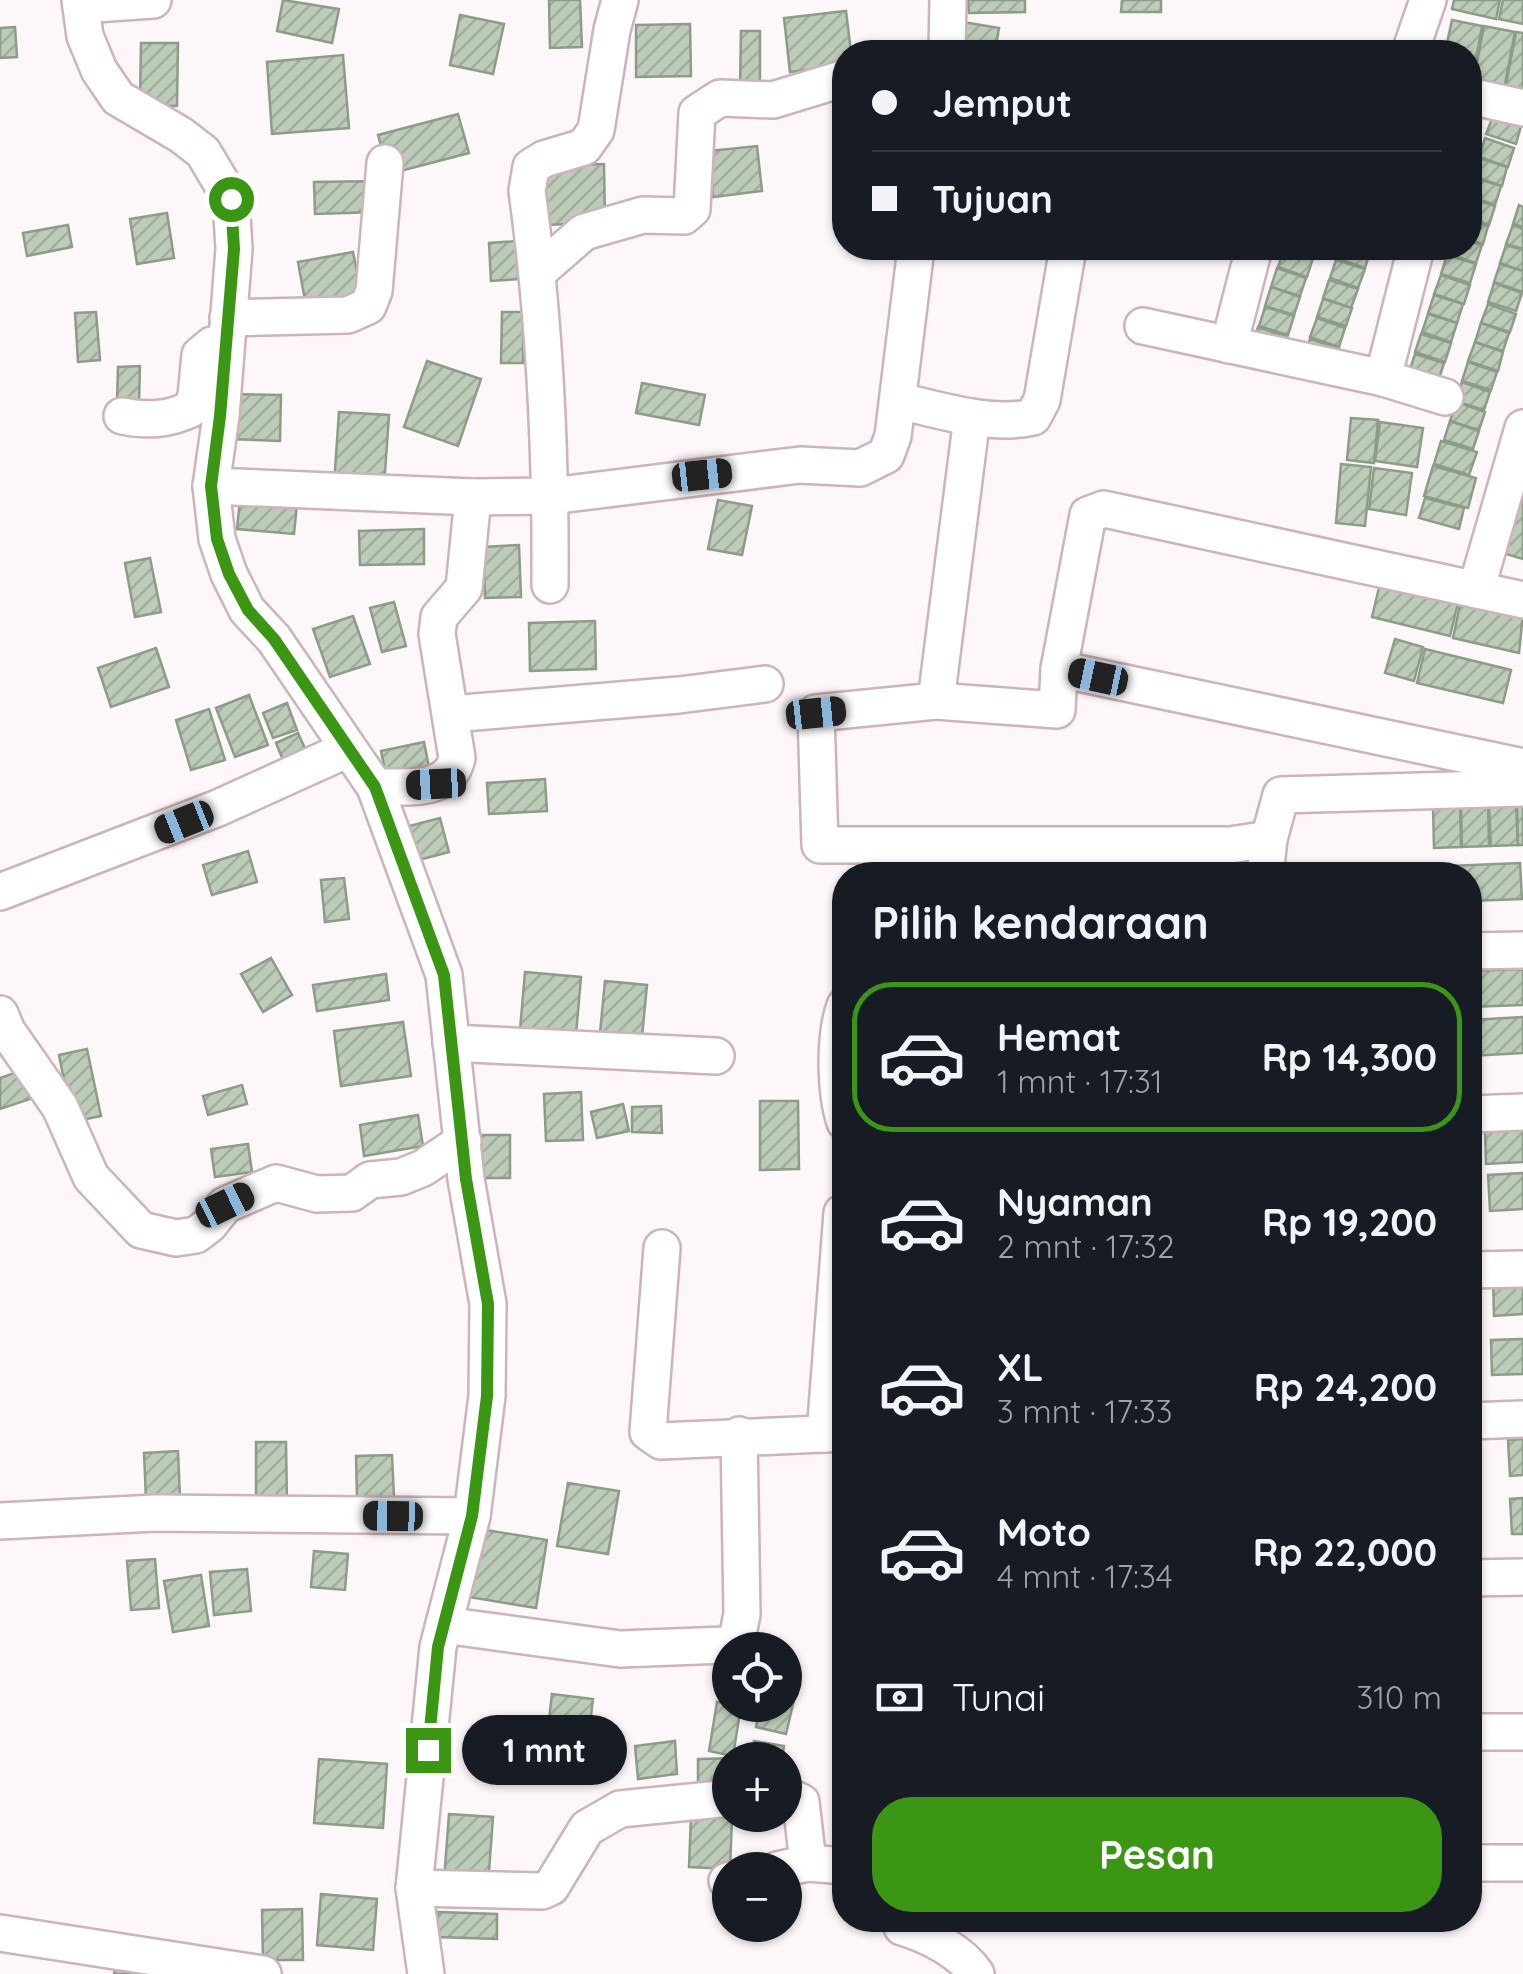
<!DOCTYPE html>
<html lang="id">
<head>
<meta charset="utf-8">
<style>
  :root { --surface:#171b24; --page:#20242c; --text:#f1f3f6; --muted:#9ea1a6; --line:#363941; --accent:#3b9713 }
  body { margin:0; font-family:Quicksand,sans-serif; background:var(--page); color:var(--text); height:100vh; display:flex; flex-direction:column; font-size:38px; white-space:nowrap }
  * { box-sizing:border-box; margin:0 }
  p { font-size:32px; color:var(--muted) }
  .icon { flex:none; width:55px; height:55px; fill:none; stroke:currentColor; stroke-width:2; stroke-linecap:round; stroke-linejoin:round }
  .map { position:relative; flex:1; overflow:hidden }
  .drawer { position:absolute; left:832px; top:862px; width:650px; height:1070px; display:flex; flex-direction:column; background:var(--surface); border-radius:40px; box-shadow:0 2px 8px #0004 }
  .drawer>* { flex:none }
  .hud { position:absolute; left:832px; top:40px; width:650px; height:220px; border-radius:40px; box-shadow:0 2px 8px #0004; display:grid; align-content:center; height:220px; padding:0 40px; background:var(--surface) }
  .buttons { position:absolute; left:712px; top:1632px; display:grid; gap:20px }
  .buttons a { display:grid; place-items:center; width:90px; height:90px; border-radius:50%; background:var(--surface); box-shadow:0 2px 8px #0004; font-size:50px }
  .end { position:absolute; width:45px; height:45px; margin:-22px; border:12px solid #3b9713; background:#fff; box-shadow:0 0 0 5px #fff }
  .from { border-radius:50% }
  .bubble { position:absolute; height:70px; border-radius:35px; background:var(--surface); box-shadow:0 2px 8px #0004; font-size:32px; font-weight:700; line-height:70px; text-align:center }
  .car { position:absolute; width:30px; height:60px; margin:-30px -15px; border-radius:12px; box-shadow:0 0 8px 2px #0007; background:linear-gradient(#222 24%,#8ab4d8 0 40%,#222 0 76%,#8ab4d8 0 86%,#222 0) }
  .hud b { display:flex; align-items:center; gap:35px; height:95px; font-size:38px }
  .hud b+b { border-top:2px solid var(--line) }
  .hud i { width:25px; height:25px; background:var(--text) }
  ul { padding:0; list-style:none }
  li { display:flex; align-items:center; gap:30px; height:150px; margin:0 20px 15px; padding:0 20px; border:5px solid transparent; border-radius:40px }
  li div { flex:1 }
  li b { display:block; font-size:38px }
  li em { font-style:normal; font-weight:700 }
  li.current { border-color:var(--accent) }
  li>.icon { width:90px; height:90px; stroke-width:1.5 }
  h2 { padding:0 40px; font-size:45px; line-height:120px }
  .pay { display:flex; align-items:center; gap:25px; height:110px; padding:0 40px; font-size:38px }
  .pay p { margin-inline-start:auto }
  .button { display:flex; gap:20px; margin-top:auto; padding:20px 40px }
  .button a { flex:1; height:115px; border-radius:40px; background:var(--accent); color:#fff; font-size:40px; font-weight:700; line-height:115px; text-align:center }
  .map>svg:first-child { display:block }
  .building { fill:url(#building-hatch); stroke:#8d9c89; stroke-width:2.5 }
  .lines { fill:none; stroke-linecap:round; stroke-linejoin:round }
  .street-casing { stroke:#cdb3ba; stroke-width:40 }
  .street { stroke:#fff; stroke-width:35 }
  .route { stroke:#3b9713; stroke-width:12 }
</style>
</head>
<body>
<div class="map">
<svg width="1523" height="1974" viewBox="0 0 1523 1974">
  <defs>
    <pattern id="building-hatch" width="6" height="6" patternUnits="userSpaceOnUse" patternTransform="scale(2.5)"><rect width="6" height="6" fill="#bdccb8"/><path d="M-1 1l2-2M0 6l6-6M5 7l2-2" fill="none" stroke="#a2ae9d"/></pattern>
  </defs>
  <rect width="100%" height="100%" fill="#fdf7f9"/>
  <g class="building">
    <polygon points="283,0 339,9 332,43 277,31"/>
    <polygon points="549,0 580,0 582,47 550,48"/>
    <polygon points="968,0 1025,0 1025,12 969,13"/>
    <polygon points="1122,0 1161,0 1161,12 1121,12"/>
    <polygon points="1454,0 1500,0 1496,19 1452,9"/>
    <polygon points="1503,0 1523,0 1523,24 1499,19"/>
    <polygon points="846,11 851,52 845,52 845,65 790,72 784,18"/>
    <polygon points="460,15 504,24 493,74 450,65"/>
    <polygon points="1452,20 1482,26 1472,83 1470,52 1445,52"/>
    <polygon points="963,22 999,28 995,52 959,52"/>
    <polygon points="690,24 691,76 636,77 636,25"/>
    <polygon points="1484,26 1515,32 1504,89 1473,83"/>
    <polygon points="15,27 17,57 0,58 0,28"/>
    <polygon points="741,31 760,31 760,88 740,87"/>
    <polygon points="1516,32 1523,33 1523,93 1505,90"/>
    <polygon points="141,43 178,43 177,106 140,105"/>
    <polygon points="343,55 349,128 272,134 267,62"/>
    <polygon points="458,114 469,153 389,174 378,135"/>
    <polygon points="1493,116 1521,126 1516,144 1486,134"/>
    <polygon points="1485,138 1514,148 1508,167 1479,157"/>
    <polygon points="757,146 762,191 713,197 708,151"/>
    <polygon points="1479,158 1507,167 1502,186 1473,176"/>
    <polygon points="604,164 605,223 541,225 540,166"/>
    <polygon points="1472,177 1501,186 1495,205 1470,196"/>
    <polygon points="377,181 377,212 315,214 314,182"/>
    <polygon points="1470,198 1495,206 1489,225 1470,218"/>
    <polygon points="1519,205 1523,207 1523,227 1513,224"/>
    <polygon points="167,213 174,258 137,264 130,219"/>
    <polygon points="1470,220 1488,226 1483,244 1470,240"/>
    <polygon points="68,225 72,247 27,256 23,233"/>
    <polygon points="1513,225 1523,229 1523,249 1506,244"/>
    <polygon points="517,241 519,279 491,281 489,243"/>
    <polygon points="1470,241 1482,245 1476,263 1448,254 1450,248 1470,248"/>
    <polygon points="1506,245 1523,250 1523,271 1500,263"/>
    <polygon points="1286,248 1316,248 1313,256"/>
    <polygon points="1339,248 1371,249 1365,268 1336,258"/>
    <polygon points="1284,249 1313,258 1307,277 1278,267"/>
    <polygon points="353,252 362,297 306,306 298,262"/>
    <polygon points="1447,255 1476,264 1470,283 1441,274"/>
    <polygon points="1336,260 1365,269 1358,288 1330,278"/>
    <polygon points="1500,264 1523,271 1523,292 1494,282"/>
    <polygon points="1277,268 1306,278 1300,296 1271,287"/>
    <polygon points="1441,275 1470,285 1464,304 1434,294"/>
    <polygon points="1329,280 1358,289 1351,308 1323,298"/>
    <polygon points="1494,283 1522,293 1516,311 1488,302"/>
    <polygon points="1271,287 1300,297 1294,315 1265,306"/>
    <polygon points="1434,295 1463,304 1457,323 1428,313"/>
    <polygon points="1323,299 1352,308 1346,326 1317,317"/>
    <polygon points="1488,304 1516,314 1510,332 1481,323"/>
    <polygon points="1265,307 1294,316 1288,335 1259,326"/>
    <polygon points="96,312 100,360 78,362 75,313"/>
    <polygon points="502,312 523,312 523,363 501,363"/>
    <polygon points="1428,314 1457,323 1451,342 1422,332"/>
    <polygon points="1317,318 1345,328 1339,347 1310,337"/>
    <polygon points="1481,323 1509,333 1503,351 1475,342"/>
    <polygon points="1258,327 1287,337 1281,355 1252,346"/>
    <polygon points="1421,334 1451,343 1445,362 1415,352"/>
    <polygon points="1310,339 1339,348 1333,366 1304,357"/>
    <polygon points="1475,342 1503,352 1498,371 1468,361"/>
    <polygon points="1415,354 1444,363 1438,382 1409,372"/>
    <polygon points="427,361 481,379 458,446 404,427"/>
    <polygon points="1468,362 1497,372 1491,390 1462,381"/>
    <polygon points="140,366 139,402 117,402 118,367"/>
    <polygon points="1462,382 1490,392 1484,410 1455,401"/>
    <polygon points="642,383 705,395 699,425 636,413"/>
    <polygon points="231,394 281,395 280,441 229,439"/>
    <polygon points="1457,402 1485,412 1479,430 1450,421"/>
    <polygon points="339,412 389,415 384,487 334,484"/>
    <polygon points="1351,418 1378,420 1374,463 1347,460"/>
    <polygon points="1450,421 1479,431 1473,449 1444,440"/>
    <polygon points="1380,422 1423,428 1417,467 1375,461"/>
    <polygon points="1441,441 1477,452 1469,475 1434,464"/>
    <polygon points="1341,464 1371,467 1365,526 1336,523"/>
    <polygon points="1433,466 1476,478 1468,508 1424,496"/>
    <polygon points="1374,468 1412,473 1406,515 1369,509"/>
    <polygon points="1513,496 1523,499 1523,559 1496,551"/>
    <polygon points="1425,498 1464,508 1459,529 1419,518"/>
    <polygon points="240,499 297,504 294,534 237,529"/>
    <polygon points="718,500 752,506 742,555 708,549"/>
    <polygon points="424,529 424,564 360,565 359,531"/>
    <polygon points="519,545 521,597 485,598 483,547"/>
    <polygon points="150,558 161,612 135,617 125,563"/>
    <polygon points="1381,579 1459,599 1450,636 1372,617"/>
    <polygon points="1461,600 1523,614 1519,653 1453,638"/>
    <polygon points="394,602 406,646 382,652 370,608"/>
    <polygon points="353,616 370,664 330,677 313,629"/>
    <polygon points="595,621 596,669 530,671 529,623"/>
    <polygon points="1395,639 1423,647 1414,681 1385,673"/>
    <polygon points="156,648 169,687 111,707 98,668"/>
    <polygon points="1425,649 1511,670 1503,703 1417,683"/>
    <polygon points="249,695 268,745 235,757 216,708"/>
    <polygon points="287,703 297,730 273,738 263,713"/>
    <polygon points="209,709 225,760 191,770 176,720"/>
    <polygon points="298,733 308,755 285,765 276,743"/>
    <polygon points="424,742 431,777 388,785 381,751"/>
    <polygon points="545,779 547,811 489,814 487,783"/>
    <polygon points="1516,804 1518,845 1491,846 1489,805"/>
    <polygon points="1523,804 1523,845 1518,845 1517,805"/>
    <polygon points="1488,805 1489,846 1462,847 1461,806"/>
    <polygon points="1460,806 1461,847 1434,848 1433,807"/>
    <polygon points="440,818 449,852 415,861 406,827"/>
    <polygon points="248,851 257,882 212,895 203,865"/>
    <polygon points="1520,863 1522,899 1470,901 1470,875 1449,875 1449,866"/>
    <polygon points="344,878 349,919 325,922 321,880"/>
    <polygon points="271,958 292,995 263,1012 241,974"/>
    <polygon points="1523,969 1523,1005 1470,1007 1470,971"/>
    <polygon points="525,972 581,977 576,1035 520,1030"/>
    <polygon points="386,974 389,1000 317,1011 313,985"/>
    <polygon points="605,981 647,985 641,1047 599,1043"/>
    <polygon points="1523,1017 1523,1053 1471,1056 1470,1020"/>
    <polygon points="403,1022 411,1076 341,1086 334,1031"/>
    <polygon points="87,1049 101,1116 72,1122 59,1055"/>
    <polygon points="26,1069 36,1097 0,1109 0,1078"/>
    <polygon points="242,1085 247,1104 208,1115 203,1096"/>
    <polygon points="581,1092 583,1140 546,1141 544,1094"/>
    <polygon points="760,1101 798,1101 799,1169 760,1170"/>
    <polygon points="623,1104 629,1131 597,1138 591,1112"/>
    <polygon points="661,1106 662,1133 632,1132 632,1107"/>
    <polygon points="418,1115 423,1146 364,1156 360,1125"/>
    <polygon points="1523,1126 1523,1162 1486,1164 1485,1128"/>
    <rect x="481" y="1135" width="29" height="43"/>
    <polygon points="248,1144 252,1172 215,1177 211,1149"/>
    <polygon points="1523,1173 1523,1209 1490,1211 1488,1175"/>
    <polygon points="1523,1279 1523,1314 1494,1316 1493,1280"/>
    <polygon points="1523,1339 1523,1374 1492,1375 1491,1340"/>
    <polygon points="1523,1439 1523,1475 1510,1476 1508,1440"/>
    <polygon points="256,1442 286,1442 287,1503 256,1503"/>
    <polygon points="178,1451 180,1498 146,1500 144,1453"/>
    <polygon points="392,1455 394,1497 357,1499 356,1456"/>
    <polygon points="568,1483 619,1491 608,1554 557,1546"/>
    <polygon points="1523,1498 1523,1534 1512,1534 1510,1499"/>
    <polygon points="474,1528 547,1540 536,1608 463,1596"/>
    <polygon points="314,1551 348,1554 345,1590 311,1587"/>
    <polygon points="155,1559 159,1608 131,1610 127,1561"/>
    <polygon points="247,1569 251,1611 214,1615 210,1572"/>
    <polygon points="201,1575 209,1626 173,1632 164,1581"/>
    <polygon points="785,1684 797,1687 786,1734 756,1727 761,1705 785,1705"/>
    <polygon points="552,1694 593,1699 584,1773 544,1769 544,1765 501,1765 501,1729 548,1728"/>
    <polygon points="717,1702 741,1706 733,1756 709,1751"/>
    <polygon points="675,1741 677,1774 638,1779 635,1746"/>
    <polygon points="754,1741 784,1746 782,1760 751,1760"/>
    <polygon points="743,1758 730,1760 730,1793 698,1793 698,1759"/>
    <polygon points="319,1759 387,1764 383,1828 314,1823"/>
    <polygon points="449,1814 493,1817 488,1885 444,1881"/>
    <polygon points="691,1816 732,1818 730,1869 689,1867"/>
    <polygon points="321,1894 377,1899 373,1950 317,1945"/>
    <polygon points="302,1909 303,1960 263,1960 262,1910"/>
    <polygon points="438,1912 497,1914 497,1939 436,1937"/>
    <polygon points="116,1965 148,1973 148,1974 114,1974"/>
  </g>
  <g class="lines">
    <defs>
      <g id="street">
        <polyline points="80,0 85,36 99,70 118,98 181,135 203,152 231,199 234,249 221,416 211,486 217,539 229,574 247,610 274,639 375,787 444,975 466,1179 488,1304 487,1396 472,1516 438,1647 414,1888 426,1974"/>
        <polyline points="81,5 153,0"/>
        <polyline points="947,52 948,0"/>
        <polyline points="1410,52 1428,0"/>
        <polyline points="1470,96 1523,108"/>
        <polyline points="537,273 584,232 643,215 684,216 692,209 697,113 720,98 773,100 845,78"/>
        <polyline points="228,318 348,315 368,306 374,291 385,163"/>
        <polyline points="1143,326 1383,378 1445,397"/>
        <polyline points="1229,345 1254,248"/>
        <polyline points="1383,378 1416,248"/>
        <path d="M898 401C942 410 989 427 1033 417L1042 400 1068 248"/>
        <path d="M122 416C147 421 168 420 191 409L196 396 200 355 212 345H226"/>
        <polyline points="211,486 473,497 551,496 800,465 860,468 886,455 893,436 916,248"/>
        <path d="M550 585C551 453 545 322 527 191L531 167 544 159 584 147 596 130 612 30 620 0"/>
        <polyline points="1476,590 1523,428"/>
        <polyline points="1059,669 1523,767"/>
        <polyline points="936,701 972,417"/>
        <polyline points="451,714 679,695 765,684"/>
        <path d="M375 787C404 786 449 794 457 758L437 634 439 617 464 588 473 497"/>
        <polyline points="1269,839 1230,845 820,845 816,713 936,701 1057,710 1059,669 1088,515 1104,509 1523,600"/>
        <polyline points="1265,875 1269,839 1281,795 1523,788"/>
        <polyline points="0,892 218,808 348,749"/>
        <polyline points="1470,951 1523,950"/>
        <path d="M845 1006C834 1035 835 1093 845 1122"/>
        <polyline points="0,1014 7,1031 60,1107 91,1177 141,1230 176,1238 196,1235 209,1225 225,1205 276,1183 317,1194 352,1193 370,1180 401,1177 423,1168 463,1141"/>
        <polyline points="451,1043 716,1056"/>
        <polyline points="1470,1114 1523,1112"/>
        <polyline points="662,1248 648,1432 661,1441 845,1433"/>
        <polyline points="1470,1270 1523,1269"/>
        <polyline points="1470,1421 1523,1419"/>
        <polyline points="825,1434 842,1213"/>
        <polyline points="0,1521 155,1513 472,1516"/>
        <polyline points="1470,1578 1523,1577"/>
        <polyline points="444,1625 620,1649 725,1645 737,1639 742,1614 739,1435"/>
        <polyline points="1470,1732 1523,1732"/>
        <polyline points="785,1795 801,1802 808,1863"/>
        <polyline points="1470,1863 1523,1863"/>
        <polyline points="777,1870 808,1863 845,1866"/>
        <polyline points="727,1881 730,1880"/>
        <polyline points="414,1888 542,1891 551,1887 587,1828 620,1809 730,1798"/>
        <path d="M902 1927C928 1935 961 1951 976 1974"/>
        <polyline points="0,1933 263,1974"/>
      </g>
    </defs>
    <use href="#street" class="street-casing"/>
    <use href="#street" class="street"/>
  </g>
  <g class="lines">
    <polyline class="route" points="231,199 234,249 220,416 211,486 217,539 229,574 248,610 274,639 375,787 444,975 466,1179 488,1304 487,1396 472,1516 438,1647 428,1750"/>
  </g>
</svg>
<div class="buttons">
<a><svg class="icon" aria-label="locate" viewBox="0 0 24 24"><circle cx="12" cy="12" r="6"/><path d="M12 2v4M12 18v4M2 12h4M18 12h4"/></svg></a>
<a>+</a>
<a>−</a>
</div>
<i class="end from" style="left:231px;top:199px"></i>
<i class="end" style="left:428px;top:1750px"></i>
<div class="bubble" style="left:462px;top:1715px;width:165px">1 mnt</div>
<i class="car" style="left:702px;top:475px;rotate:84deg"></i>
<i class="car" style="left:1098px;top:677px;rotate:282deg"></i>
<i class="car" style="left:816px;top:713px;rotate:84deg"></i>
<i class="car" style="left:436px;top:784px;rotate:267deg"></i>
<i class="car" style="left:184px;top:822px;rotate:248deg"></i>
<i class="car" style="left:225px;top:1205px;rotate:64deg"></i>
<i class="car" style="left:393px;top:1516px;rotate:271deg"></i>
<div class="hud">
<b><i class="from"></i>Jemput</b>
<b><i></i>Tujuan</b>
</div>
<section class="drawer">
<h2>Pilih kendaraan</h2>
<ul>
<li class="current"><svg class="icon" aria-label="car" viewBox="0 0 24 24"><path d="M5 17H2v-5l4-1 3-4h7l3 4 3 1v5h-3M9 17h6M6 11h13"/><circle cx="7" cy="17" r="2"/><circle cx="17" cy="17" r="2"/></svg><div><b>Hemat</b><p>1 mnt · 17:31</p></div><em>Rp 14,300</em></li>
<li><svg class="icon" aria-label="car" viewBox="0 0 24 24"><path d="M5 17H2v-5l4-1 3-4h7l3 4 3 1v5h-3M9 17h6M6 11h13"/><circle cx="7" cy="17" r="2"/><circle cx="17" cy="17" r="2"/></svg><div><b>Nyaman</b><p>2 mnt · 17:32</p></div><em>Rp 19,200</em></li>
<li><svg class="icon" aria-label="car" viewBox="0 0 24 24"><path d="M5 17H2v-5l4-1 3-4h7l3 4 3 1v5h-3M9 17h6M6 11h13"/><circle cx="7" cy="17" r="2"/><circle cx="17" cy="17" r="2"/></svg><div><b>XL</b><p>3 mnt · 17:33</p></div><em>Rp 24,200</em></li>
<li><svg class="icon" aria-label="car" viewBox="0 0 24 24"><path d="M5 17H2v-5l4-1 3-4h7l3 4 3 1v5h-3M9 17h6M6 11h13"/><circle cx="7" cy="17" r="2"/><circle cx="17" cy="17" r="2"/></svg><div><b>Moto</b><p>4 mnt · 17:34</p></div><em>Rp 22,000</em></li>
</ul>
<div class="pay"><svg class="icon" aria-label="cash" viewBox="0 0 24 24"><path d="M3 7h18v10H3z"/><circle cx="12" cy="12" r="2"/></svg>Tunai<p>310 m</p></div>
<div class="button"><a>Pesan</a></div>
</section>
</div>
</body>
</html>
